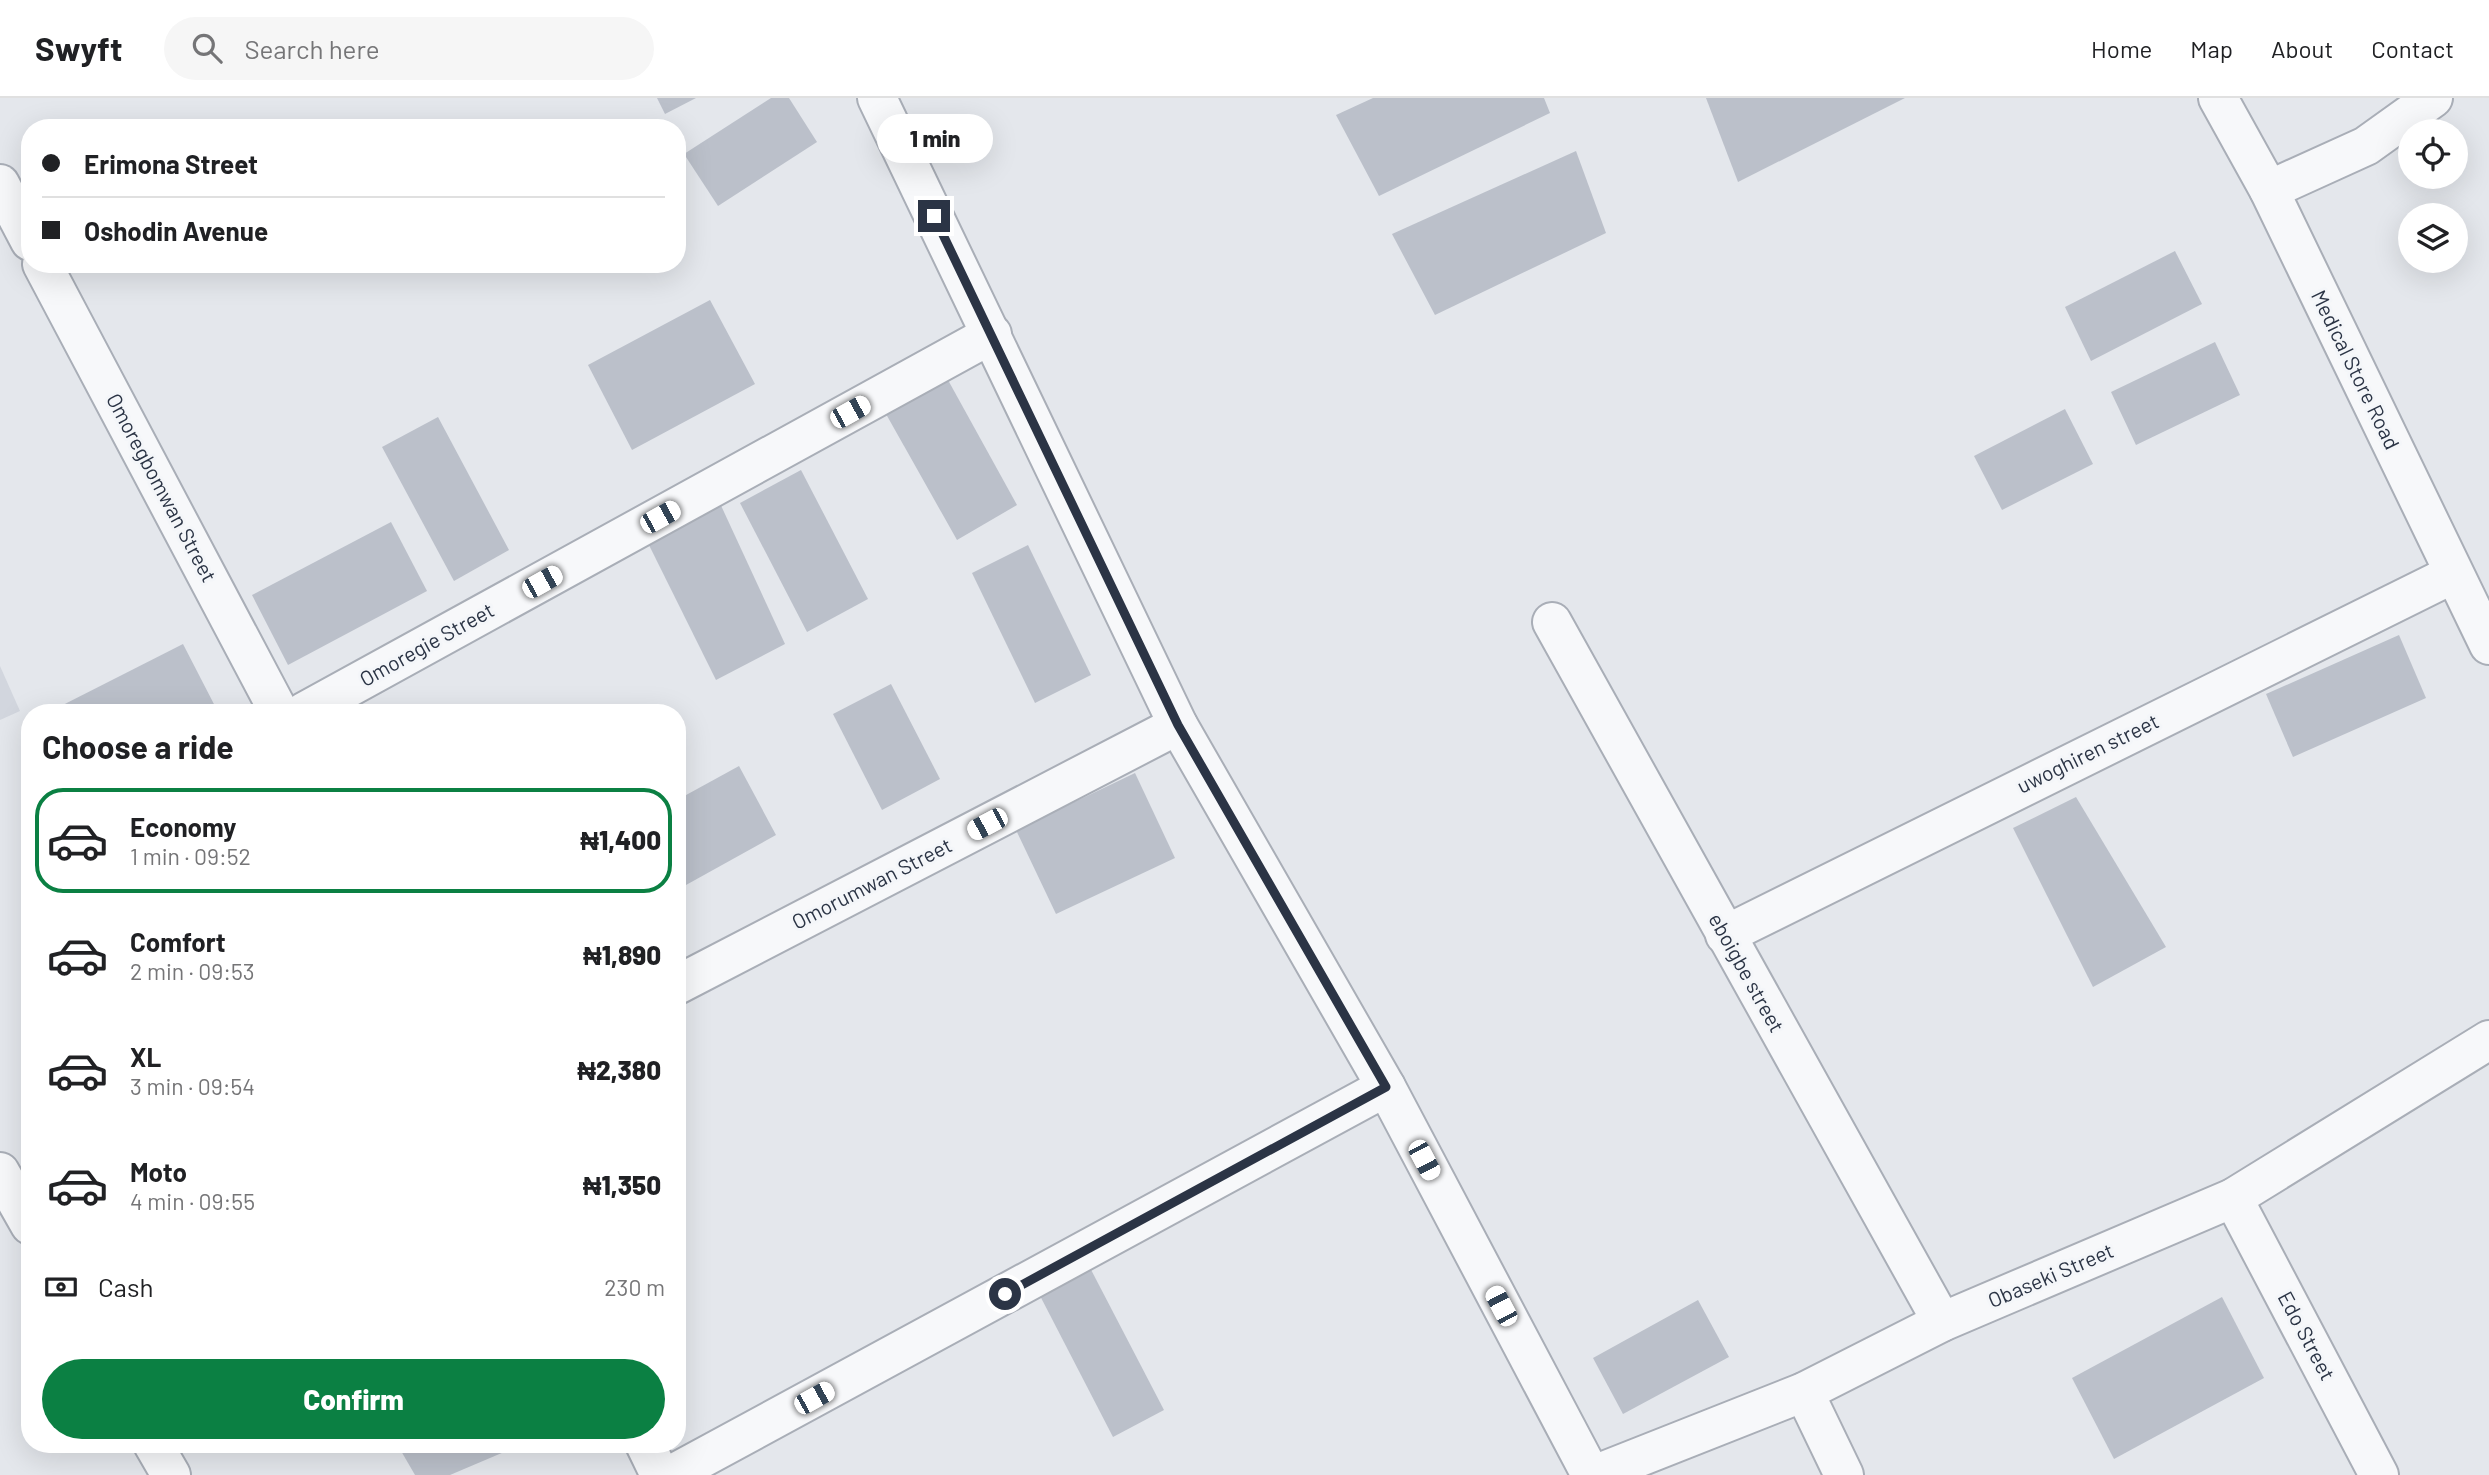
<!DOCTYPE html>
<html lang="en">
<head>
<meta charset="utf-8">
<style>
  :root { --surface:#fff; --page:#f6f6f6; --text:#202124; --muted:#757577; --line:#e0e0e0; --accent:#0b8043 }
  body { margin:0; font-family:Barlow,sans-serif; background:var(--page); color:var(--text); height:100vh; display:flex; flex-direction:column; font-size:26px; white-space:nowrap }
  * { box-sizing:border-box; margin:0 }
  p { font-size:23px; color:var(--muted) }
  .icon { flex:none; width:38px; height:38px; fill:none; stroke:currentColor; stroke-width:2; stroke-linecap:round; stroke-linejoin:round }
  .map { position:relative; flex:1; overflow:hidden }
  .sheet { position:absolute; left:21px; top:606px; width:665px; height:749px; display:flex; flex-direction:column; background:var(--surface); border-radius:28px; box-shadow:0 7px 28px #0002 }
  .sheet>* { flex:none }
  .hud { position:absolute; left:21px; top:21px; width:665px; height:154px; border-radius:28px; box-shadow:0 7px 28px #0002; display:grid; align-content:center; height:154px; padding:0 21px; background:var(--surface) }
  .buttons { position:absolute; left:2398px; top:21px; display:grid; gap:14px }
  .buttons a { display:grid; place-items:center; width:70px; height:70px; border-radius:50%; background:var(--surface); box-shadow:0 7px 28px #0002; font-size:35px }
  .end { position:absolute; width:32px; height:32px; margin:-16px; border:9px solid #2b3445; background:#fff; box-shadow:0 0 0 4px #fff }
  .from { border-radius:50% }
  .bubble { position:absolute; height:49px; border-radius:24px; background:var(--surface); box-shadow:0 7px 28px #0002; font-size:23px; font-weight:800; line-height:49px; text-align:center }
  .car { position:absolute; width:21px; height:42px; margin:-21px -10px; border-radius:9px; box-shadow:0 0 5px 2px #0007; background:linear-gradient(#fff 24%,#345 0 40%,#fff 0 76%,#345 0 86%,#fff 0) }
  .hud b { display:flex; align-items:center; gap:24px; height:66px; font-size:26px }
  .hud b+b { border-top:2px solid var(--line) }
  .hud i { width:18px; height:18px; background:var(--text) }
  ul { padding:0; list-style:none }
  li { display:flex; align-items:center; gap:21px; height:105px; margin:0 14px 10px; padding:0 7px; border:4px solid transparent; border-radius:28px }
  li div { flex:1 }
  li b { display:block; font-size:26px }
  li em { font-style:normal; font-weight:800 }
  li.current { border-color:var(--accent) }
  li>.icon { width:63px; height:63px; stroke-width:1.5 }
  h2 { padding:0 21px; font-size:32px; line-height:84px }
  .pay { display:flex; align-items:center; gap:18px; height:77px; padding:0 21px; font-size:26px }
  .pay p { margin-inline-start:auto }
  .cta { display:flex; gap:14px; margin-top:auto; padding:14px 21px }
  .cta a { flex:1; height:80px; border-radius:42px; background:var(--accent); color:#fff; font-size:28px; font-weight:800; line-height:80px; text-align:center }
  header { display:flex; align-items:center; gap:42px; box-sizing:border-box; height:98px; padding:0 35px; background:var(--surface); border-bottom:2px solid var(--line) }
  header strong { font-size:33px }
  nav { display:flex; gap:38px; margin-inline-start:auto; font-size:24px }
  .search { width:490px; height:63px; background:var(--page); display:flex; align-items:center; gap:18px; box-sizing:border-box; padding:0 24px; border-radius:38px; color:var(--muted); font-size:26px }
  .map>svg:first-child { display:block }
  .built { fill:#d2d6de }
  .building { fill:#bbc0ca }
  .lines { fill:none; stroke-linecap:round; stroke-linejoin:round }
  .minor-casing { stroke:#a9aeb7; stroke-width:42 }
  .tertiary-casing { stroke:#a9aeb7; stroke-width:42 }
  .minor { stroke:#f7f8fa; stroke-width:38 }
  .tertiary { stroke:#f7f8fa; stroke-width:38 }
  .route { stroke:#2b3445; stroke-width:9 }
  .labels { text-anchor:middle; stroke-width:6; stroke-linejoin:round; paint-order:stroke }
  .street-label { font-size:21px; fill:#2b3445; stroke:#f4f6f9 }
</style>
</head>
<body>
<header>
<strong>Swyft</strong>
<div class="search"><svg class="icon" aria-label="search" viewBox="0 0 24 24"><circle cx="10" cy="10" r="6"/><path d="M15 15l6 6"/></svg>Search here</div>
<nav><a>Home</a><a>Map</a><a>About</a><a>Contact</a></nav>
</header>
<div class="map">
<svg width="2489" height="1377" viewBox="0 0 2489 1377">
  <rect width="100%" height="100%" fill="#e4e7ec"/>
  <polygon class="built" points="0,568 20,613 0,622"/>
  <g class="building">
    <polygon points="657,0 696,0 665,16"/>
    <polygon points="771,0 789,0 817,44 718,108 684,56"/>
    <polygon points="1373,0 1544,0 1550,15 1379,98 1336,17"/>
    <polygon points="1706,0 1905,0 1738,84"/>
    <polygon points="1576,53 1606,135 1435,217 1392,136"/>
    <polygon points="2175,153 2202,206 2091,263 2065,209"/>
    <polygon points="710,202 755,286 632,352 588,267"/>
    <polygon points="2215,244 2240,297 2136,347 2111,294"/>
    <polygon points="948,282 1017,407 957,442 886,316"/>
    <polygon points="2065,311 2093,366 2002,412 1974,358"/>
    <polygon points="438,319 509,452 454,483 382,349"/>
    <polygon points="801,372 868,501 807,534 740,405"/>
    <polygon points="718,401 785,546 716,582 642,433"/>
    <polygon points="391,424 427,493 288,567 252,497"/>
    <polygon points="1028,447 1091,577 1035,605 972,475"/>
    <polygon points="2399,537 2426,600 2293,659 2266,596"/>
    <polygon points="183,546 217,612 212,614 49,614"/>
    <polygon points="891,586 940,681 882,712 833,616"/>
    <polygon points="739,668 776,737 677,792 677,702"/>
    <polygon points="1135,675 1175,760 1056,816 1016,732"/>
    <polygon points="2076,699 2166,849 2093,889 2013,730"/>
    <polygon points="1087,1164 1164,1312 1113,1339 1036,1190"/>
    <polygon points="2222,1199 2264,1280 2114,1361 2072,1280"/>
    <polygon points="1698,1202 1729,1259 1623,1316 1593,1260"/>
    <polygon points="397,1346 523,1346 450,1377 415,1377"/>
  </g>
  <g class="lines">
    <defs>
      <g id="minor">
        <polyline points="877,0 1178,627 1386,989 1591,1377"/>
        <polyline points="0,86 30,143"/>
        <polyline points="2269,92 2366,48 2433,0"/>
        <polyline points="42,166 279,614"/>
        <polyline points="1552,524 1942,1224"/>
        <polyline points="304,614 992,236"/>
        <polyline points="1725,837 2453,476"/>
        <polyline points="677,887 1178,627"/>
        <polyline points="2233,1100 2379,1377"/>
        <polyline points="1804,1294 1844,1377"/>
        <polyline points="645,1346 660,1377"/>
        <polyline points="671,1377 1386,989"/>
        <polyline points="1594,1377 1804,1294 1942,1224 2233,1100 2489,942"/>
      </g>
      <g id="tertiary">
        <polyline points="2218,0 2269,92 2489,547"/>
        <polyline points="0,1074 30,1127"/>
        <polyline points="153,1346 171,1377"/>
      </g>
    </defs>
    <use href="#minor" class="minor-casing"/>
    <use href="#tertiary" class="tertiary-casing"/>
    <use href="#minor" class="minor"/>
    <use href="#tertiary" class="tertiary"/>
  </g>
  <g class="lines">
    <polyline class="route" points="934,118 1178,627 1386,989 1005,1196"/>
  </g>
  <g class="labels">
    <g class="street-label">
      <text transform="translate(2355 272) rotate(64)" y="7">Medical Store Road</text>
      <text transform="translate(161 390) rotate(62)" y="7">Omoregbomwan Street</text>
      <text transform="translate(427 547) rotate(-29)" y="7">Omoregie Street</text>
      <text transform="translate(2088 656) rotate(-26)" y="7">uwoghiren street</text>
      <text transform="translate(872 786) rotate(-27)" y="7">Omorumwan Street</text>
      <text transform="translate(1746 875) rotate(61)" y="7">eboigbe street</text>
      <text transform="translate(2051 1178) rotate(-23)" y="7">Obaseki Street</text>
      <text transform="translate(2306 1238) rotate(62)" y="7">Edo Street</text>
    </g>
  </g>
</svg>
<div class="buttons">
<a><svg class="icon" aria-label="locate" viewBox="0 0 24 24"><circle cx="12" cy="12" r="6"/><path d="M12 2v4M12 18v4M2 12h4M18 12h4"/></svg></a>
<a><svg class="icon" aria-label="layers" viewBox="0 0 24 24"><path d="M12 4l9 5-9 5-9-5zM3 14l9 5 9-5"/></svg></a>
</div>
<i class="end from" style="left:1005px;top:1196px"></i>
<i class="end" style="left:934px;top:118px"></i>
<div class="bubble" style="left:877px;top:16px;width:116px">1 min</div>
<i class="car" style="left:850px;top:314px;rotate:61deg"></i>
<i class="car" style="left:660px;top:419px;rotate:61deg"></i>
<i class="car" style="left:542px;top:484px;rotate:61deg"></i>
<i class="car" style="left:987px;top:726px;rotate:242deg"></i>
<i class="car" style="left:1424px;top:1062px;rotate:152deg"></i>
<i class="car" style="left:1501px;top:1208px;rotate:332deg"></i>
<i class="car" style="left:814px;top:1300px;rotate:61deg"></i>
<div class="hud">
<b><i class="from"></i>Erimona Street</b>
<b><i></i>Oshodin Avenue</b>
</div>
<section class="sheet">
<h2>Choose a ride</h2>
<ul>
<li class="current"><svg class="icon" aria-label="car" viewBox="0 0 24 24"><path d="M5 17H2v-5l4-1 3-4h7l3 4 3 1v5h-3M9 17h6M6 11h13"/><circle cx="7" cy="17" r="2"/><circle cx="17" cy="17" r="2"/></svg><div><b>Economy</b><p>1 min · 09:52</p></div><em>₦1,400</em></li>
<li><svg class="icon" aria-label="car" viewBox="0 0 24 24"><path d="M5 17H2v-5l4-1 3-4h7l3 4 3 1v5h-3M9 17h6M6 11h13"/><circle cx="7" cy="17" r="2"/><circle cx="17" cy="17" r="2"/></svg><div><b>Comfort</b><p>2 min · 09:53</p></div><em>₦1,890</em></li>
<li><svg class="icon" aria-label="car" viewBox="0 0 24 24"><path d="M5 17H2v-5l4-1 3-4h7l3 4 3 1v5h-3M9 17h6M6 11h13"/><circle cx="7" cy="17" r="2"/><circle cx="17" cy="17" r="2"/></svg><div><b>XL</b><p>3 min · 09:54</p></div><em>₦2,380</em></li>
<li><svg class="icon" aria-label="car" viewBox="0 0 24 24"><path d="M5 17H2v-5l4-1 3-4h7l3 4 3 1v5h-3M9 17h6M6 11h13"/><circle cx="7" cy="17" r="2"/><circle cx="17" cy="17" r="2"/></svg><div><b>Moto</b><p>4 min · 09:55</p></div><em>₦1,350</em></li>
</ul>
<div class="pay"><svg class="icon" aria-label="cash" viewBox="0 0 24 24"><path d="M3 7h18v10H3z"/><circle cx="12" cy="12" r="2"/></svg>Cash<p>230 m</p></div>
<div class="cta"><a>Confirm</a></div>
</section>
</div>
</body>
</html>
